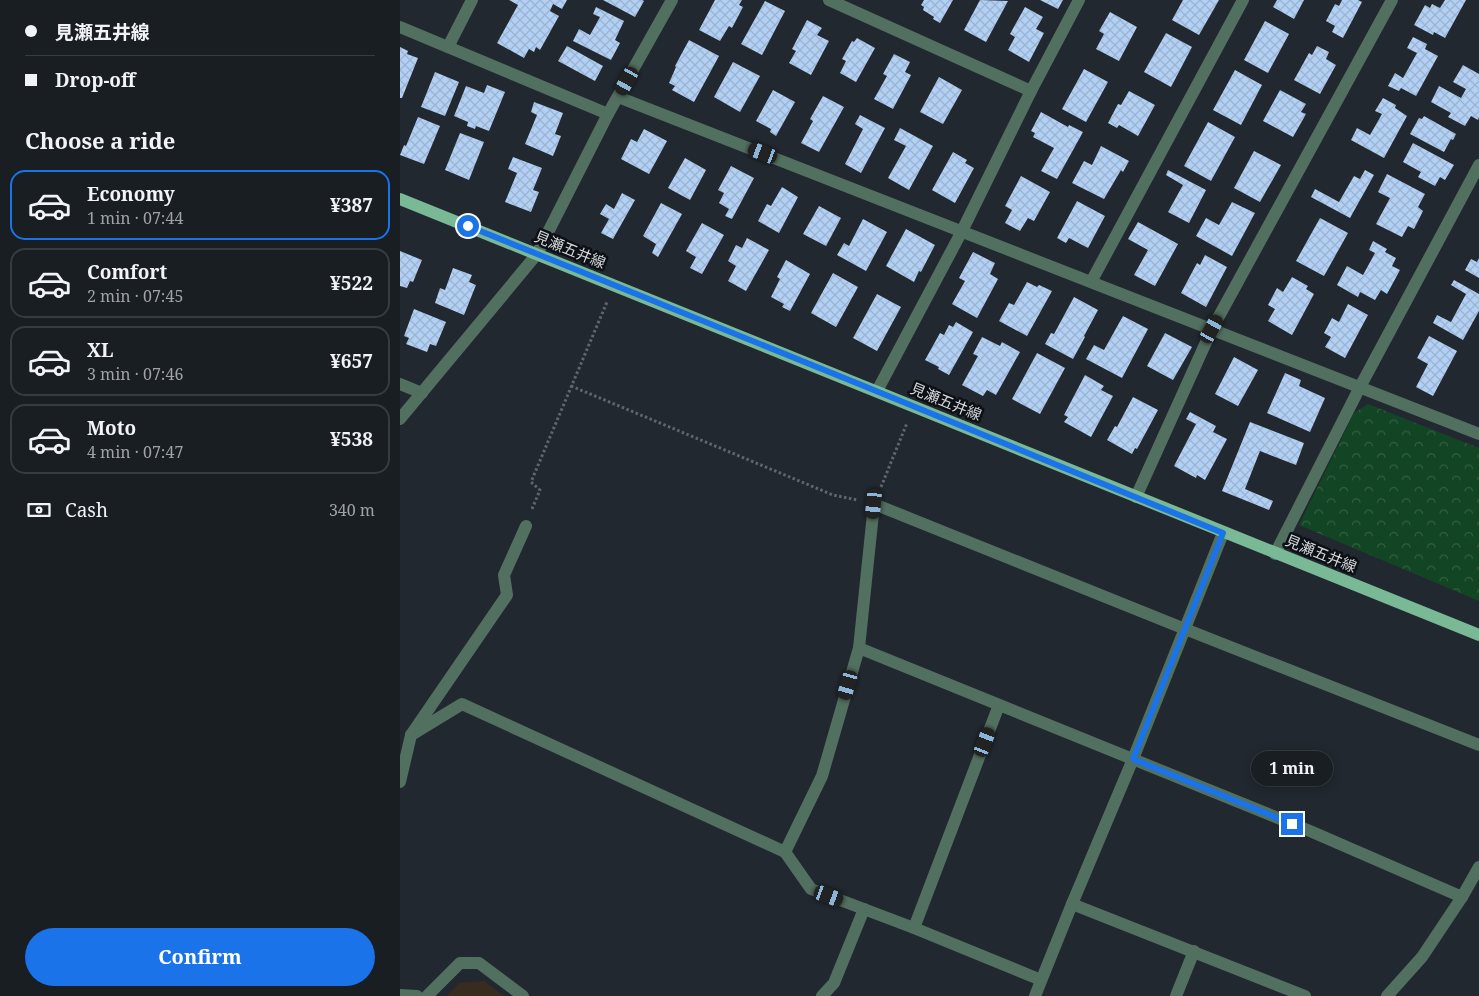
<!DOCTYPE html>
<html lang="en">
<head>
<meta charset="utf-8">
<style>
  :root { --surface:#191e23; --page:#262b30; --text:#f1f3f6; --muted:#9fa2a6; --line:#373c41; --accent:#1a73e8 }
  body { margin:0; font-family:"Noto Serif","Noto Sans JP",serif; background:var(--page); color:var(--text); height:100vh; display:flex; flex-direction:column; font-size:19px; white-space:nowrap }
  * { box-sizing:border-box; margin:0 }
  p { font-size:16px; color:var(--muted) }
  .icon { flex:none; width:28px; height:28px; fill:none; stroke:currentColor; stroke-width:2; stroke-linecap:round; stroke-linejoin:round }
  .map { position:relative; flex:1; overflow:hidden }
  .drawer { display:flex; flex-direction:column; background:var(--surface); width:400px }
  .drawer>* { flex:none }
  .banner { display:grid; align-content:center; height:110px; padding:0 25px; background:var(--surface) }
  .end { position:absolute; width:22px; height:22px; margin:-11px; border:6px solid #1a73e8; background:#fff; box-shadow:0 0 0 2px #fff }
  .from { border-radius:50% }
  .bubble { position:absolute; height:35px; border-radius:18px; background:var(--surface); box-shadow:0 2px 12px #0003,0 0 0 1px var(--line); font-size:16px; font-weight:700; line-height:35px; text-align:center }
  .car { position:absolute; width:15px; height:30px; margin:-15px -8px; border-radius:6px; box-shadow:0 0 4px 1px #0007; background:linear-gradient(#222 24%,#8ab4d8 0 40%,#222 0 76%,#8ab4d8 0 86%,#222 0) }
  .banner b { display:flex; align-items:center; gap:18px; height:48px; font-size:19px }
  .banner b+b { border-top:1px solid var(--line) }
  .banner i { width:12px; height:12px; background:var(--text) }
  ul { padding:0; list-style:none }
  li { display:flex; align-items:center; gap:15px; height:70px; margin:0 10px 8px; padding:0 15px; border:2px solid var(--line); border-radius:15px }
  li div { flex:1 }
  li b { display:block; font-size:19px }
  li em { font-style:normal; font-weight:700 }
  li.on { border-color:var(--accent) }
  li>.icon { width:45px; height:45px; stroke-width:1.5 }
  h2 { padding:0 25px; font-size:22px; line-height:60px }
  .pay { display:flex; align-items:center; gap:12px; height:55px; padding:0 25px; font-size:19px }
  .pay p { margin-inline-start:auto }
  .cta { display:flex; gap:10px; margin-top:auto; padding:10px 25px }
  .cta a { flex:1; height:58px; border-radius:30px; background:var(--accent); color:#fff; font-size:20px; font-weight:700; line-height:58px; text-align:center }
  main { display:flex; flex:1; min-height:0 }
  .map>svg:first-child { display:block }
  .education { fill:#382c1e }
  .park { fill:url(#park-crowns) }
  .building { fill:url(#building-cross-hatch) }
  .lines { fill:none; stroke-linecap:round; stroke-linejoin:round }
  .path { stroke:#60666c; stroke-width:3; stroke-dasharray:2.5 2.5; stroke-linecap:butt }
  .minor { stroke:#52705f; stroke-width:12 }
  .major { stroke:#79b996; stroke-width:12 }
  .route { stroke:#1a73e8; stroke-width:6 }
  .labels { text-anchor:middle; stroke-width:5; stroke-linejoin:round; paint-order:stroke }
  .street-label { font-size:15px; fill:#d3d7dc; stroke:#0d1014 }
</style>
</head>
<body>
<main>
<section class="drawer">
<div class="banner">
<b><i class="from"></i>見瀬五井線</b>
<b><i></i>Drop-off</b>
</div>
<h2>Choose a ride</h2>
<ul>
<li class="on"><svg class="icon" aria-label="car" viewBox="0 0 24 24"><path d="M5 17H2v-5l4-1 3-4h7l3 4 3 1v5h-3M9 17h6M6 11h13"/><circle cx="7" cy="17" r="2"/><circle cx="17" cy="17" r="2"/></svg><div><b>Economy</b><p>1 min · 07:44</p></div><em>¥387</em></li>
<li><svg class="icon" aria-label="car" viewBox="0 0 24 24"><path d="M5 17H2v-5l4-1 3-4h7l3 4 3 1v5h-3M9 17h6M6 11h13"/><circle cx="7" cy="17" r="2"/><circle cx="17" cy="17" r="2"/></svg><div><b>Comfort</b><p>2 min · 07:45</p></div><em>¥522</em></li>
<li><svg class="icon" aria-label="car" viewBox="0 0 24 24"><path d="M5 17H2v-5l4-1 3-4h7l3 4 3 1v5h-3M9 17h6M6 11h13"/><circle cx="7" cy="17" r="2"/><circle cx="17" cy="17" r="2"/></svg><div><b>XL</b><p>3 min · 07:46</p></div><em>¥657</em></li>
<li><svg class="icon" aria-label="car" viewBox="0 0 24 24"><path d="M5 17H2v-5l4-1 3-4h7l3 4 3 1v5h-3M9 17h6M6 11h13"/><circle cx="7" cy="17" r="2"/><circle cx="17" cy="17" r="2"/></svg><div><b>Moto</b><p>4 min · 07:47</p></div><em>¥538</em></li>
</ul>
<div class="pay"><svg class="icon" aria-label="cash" viewBox="0 0 24 24"><path d="M3 7h18v10H3z"/><circle cx="12" cy="12" r="2"/></svg>Cash<p>340 m</p></div>
<div class="cta"><a>Confirm</a></div>
</section>
<div class="map">
<svg width="1079" height="996" viewBox="0 0 1079 996">
  <defs>
    <pattern id="park-crowns" width="20" height="18" patternUnits="userSpaceOnUse" patternTransform="scale(1.25)"><rect width="20" height="18" fill="#124523"/><path d="M2 6a3 3 0 1 1 6 0M12 15a3 3 0 1 1 6 0" fill="none" stroke="#345f42"/></pattern>
    <pattern id="building-cross-hatch" width="8" height="8" patternUnits="userSpaceOnUse" patternTransform="scale(1.25)"><rect width="8" height="8" fill="#b2d0f3"/><path d="M0 0l8 8M0 8l8-8" fill="none" stroke="#9bb3d0"/></pattern>
  </defs>
  <rect width="100%" height="100%" fill="#21282f"/>
  <polygon class="education" points="84,981 104,996 47,996 59,983"/>
  <polygon class="park" points="968,404 1079,448 1079,601 899,525 954,413"/>
  <g class="building">
    <polygon points="109,0 167,0 162,9 153,4 150,11 159,16 140,50 136,47 134,52 129,49 124,58 97,43 118,5"/>
    <polygon points="203,0 242,0 244,1 235,17"/>
    <polygon points="315,0 342,0 339,5 343,7 332,28 329,26 320,41 299,30"/>
    <polygon points="524,0 553,0 540,23 533,19 534,17 523,10 524,7 521,5"/>
    <polygon points="580,0 608,1 586,42 564,30"/>
    <polygon points="640,0 663,0 658,9"/>
    <polygon points="783,0 819,0 799,35 772,20"/>
    <polygon points="877,0 904,0 894,19 873,7"/>
    <polygon points="942,0 958,0 962,2 943,38 932,32 935,26 926,21 935,4 939,6"/>
    <polygon points="1045,0 1066,0 1045,38 1034,32 1033,35 1014,25 1025,5 1030,8 1032,4 1040,8"/>
    <polygon points="365,1 385,11 362,55 341,44"/>
    <polygon points="196,7 224,21 215,40 220,43 211,60 173,41 179,29 190,35 200,17 193,14"/>
    <polygon points="625,7 643,17 636,29 644,33 629,62 608,50 615,37 610,34"/>
    <polygon points="710,12 737,27 719,61 696,49 704,34 699,31"/>
    <polygon points="407,20 422,28 417,35 429,41 411,75 389,63 396,51 392,49"/>
    <polygon points="865,21 889,34 868,73 844,60"/>
    <polygon points="766,33 792,47 771,87 744,72"/>
    <polygon points="1013,37 1027,44 1025,49 1038,56 1016,96 1001,88 999,91 988,86 995,73 1003,78 1017,53 1007,48"/>
    <polygon points="457,38 475,48 456,82 440,73 446,61 442,59 452,41 454,42"/>
    <polygon points="289,40 319,56 294,102 272,90 275,86 269,83 276,67 275,66"/>
    <polygon points="167,46 203,66 195,81 158,61"/>
    <polygon points="917,46 929,52 926,59 936,65 920,94 894,80 909,53 912,55"/>
    <polygon points="0,47 8,51 7,54 18,58 2,98 0,98"/>
    <polygon points="494,54 510,62 505,72 511,75 493,109 474,99 487,76 483,74"/>
    <polygon points="333,62 360,76 340,112 314,97"/>
    <polygon points="1063,65 1079,74 1079,117 1078,120 1071,116 1065,126 1048,117 1051,113 1031,102 1039,86 1061,98 1066,89 1053,82"/>
    <polygon points="684,69 708,82 686,122 662,109"/>
    <polygon points="835,70 862,85 841,125 813,110"/>
    <polygon points="35,72 59,82 45,116 21,107"/>
    <polygon points="539,77 562,90 543,124 520,112"/>
    <polygon points="87,85 105,92 89,131 76,126 75,129 67,126 68,122 54,116 66,86 84,93"/>
    <polygon points="373,90 395,102 376,136 370,132 371,129 356,121"/>
    <polygon points="880,90 906,104 901,112 906,114 893,137 863,121"/>
    <polygon points="729,91 755,105 738,136 719,125 717,128 708,123 718,104 721,105"/>
    <polygon points="423,96 444,107 419,152 401,143 413,121 410,119"/>
    <polygon points="983,98 996,105 995,108 1007,116 984,158 951,140 957,128 970,135 982,114 975,111"/>
    <polygon points="134,102 163,113 155,134 161,136 153,156 125,144 137,115 131,112"/>
    <polygon points="641,112 668,127 669,125 683,132 657,179 641,171 654,148 633,137 635,133 631,131"/>
    <polygon points="460,115 485,128 461,173 445,164 463,129 455,124"/>
    <polygon points="1024,116 1056,134 1053,140 1051,139 1044,152 1010,134 1019,118 1022,119"/>
    <polygon points="18,117 40,126 24,164 0,155 4,145 6,146"/>
    <polygon points="808,122 835,137 811,181 784,166"/>
    <polygon points="500,128 533,146 509,190 488,178 506,146 494,140"/>
    <polygon points="244,129 267,141 249,174 221,159 231,139 237,142"/>
    <polygon points="60,133 84,142 69,180 45,170"/>
    <polygon points="1013,143 1054,165 1045,180 1040,177 1035,186 1018,177 1021,172 1003,162"/>
    <polygon points="701,146 729,161 723,172 721,170 704,199 672,183 684,161 692,165"/>
    <polygon points="854,151 881,165 860,202 834,188"/>
    <polygon points="553,152 567,160 565,163 574,168 555,203 532,190"/>
    <polygon points="113,157 142,168 133,190 139,192 131,212 105,202 117,173 108,169"/>
    <polygon points="285,158 306,170 290,200 268,188"/>
    <polygon points="331,166 354,178 332,219 325,216 329,209 319,203 324,193 318,190"/>
    <polygon points="768,170 806,190 789,223 768,212 783,185 766,175"/>
    <polygon points="965,170 974,175 950,218 911,197 915,189 939,202 954,176 960,179"/>
    <polygon points="987,174 1025,194 1018,207 1023,211 1014,229 1008,226 1002,237 976,224 990,198 978,192"/>
    <polygon points="621,176 650,192 634,221 628,218 620,231 605,223 612,210 605,206"/>
    <polygon points="382,187 398,197 379,233 358,221 367,204 371,206"/>
    <polygon points="222,193 235,200 213,239 201,233 209,219 200,214 206,204 214,209"/>
    <polygon points="677,201 705,216 688,248 669,238 666,243 657,238"/>
    <polygon points="832,202 855,213 832,256 796,236 806,218 819,225"/>
    <polygon points="261,203 282,214 258,257 252,253 256,244 243,236"/>
    <polygon points="419,206 441,218 426,246 403,234"/>
    <polygon points="920,218 948,233 924,276 896,261"/>
    <polygon points="463,219 487,232 466,271 437,255 444,243 449,246"/>
    <polygon points="738,222 778,244 755,286 734,275 748,250 728,239"/>
    <polygon points="302,223 324,235 302,274 290,268 296,257 286,251"/>
    <polygon points="506,229 535,245 521,272 519,271 514,282 486,266"/>
    <polygon points="347,238 369,250 346,291 328,281 336,266 328,261 336,245 342,248"/>
    <polygon points="973,241 987,249 985,252 996,258 992,266 1000,270 987,294 981,290 975,300 960,292 958,297 937,285 947,266 963,275 975,253 969,250"/>
    <polygon points="0,251 22,260 13,282 10,281 7,288 0,286"/>
    <polygon points="573,252 595,263 590,274 598,279 577,318 552,304 565,281 559,278"/>
    <polygon points="805,255 827,267 806,307 781,293 797,263 800,265"/>
    <polygon points="1079,258 1079,278 1065,270 1071,259 1077,262"/>
    <polygon points="386,260 410,274 390,311 382,307 384,304 371,297 380,279 377,277"/>
    <polygon points="53,268 72,275 69,282 76,285 64,315 35,303 40,288 45,290"/>
    <polygon points="433,273 458,287 436,327 411,313"/>
    <polygon points="892,277 908,286 906,289 914,294 892,335 868,321 875,309 868,305 877,288 883,292"/>
    <polygon points="1054,280 1079,294 1079,311 1063,340 1033,323 1037,315 1051,322 1066,294 1051,285"/>
    <polygon points="627,282 637,287 639,285 652,291 627,336 599,321 609,303 614,305"/>
    <polygon points="477,294 501,307 477,351 453,338"/>
    <polygon points="674,297 698,310 684,336 685,337 673,359 645,344 651,333 654,334"/>
    <polygon points="948,304 968,315 945,358 925,347 931,337 924,333 932,318 939,322"/>
    <polygon points="14,309 46,322 36,346 30,344 27,352 6,344 9,338 4,336"/>
    <polygon points="723,316 748,329 722,378 686,359 694,345 704,350"/>
    <polygon points="556,322 573,332 549,375 538,369 539,367 525,360 540,333 544,335 549,325 553,327"/>
    <polygon points="765,333 792,347 773,380 747,366"/>
    <polygon points="1029,336 1057,351 1033,396 1016,387 1028,364 1017,358"/>
    <polygon points="582,337 600,346 602,342 620,352 596,395 587,390 583,396 562,385 578,356 573,354"/>
    <polygon points="637,353 665,368 640,414 612,399"/>
    <polygon points="834,357 858,370 838,406 815,394"/>
    <polygon points="885,373 901,380 899,386 925,398 910,432 867,413"/>
    <polygon points="685,375 704,386 701,390 713,396 691,437 664,422 668,417 664,415"/>
    <polygon points="733,397 758,410 737,449 735,448 732,454 707,440 715,426 717,427"/>
    <polygon points="790,412 816,426 813,432 827,439 805,480 797,475 796,478 774,466 796,424 786,419"/>
    <polygon points="850,422 904,443 896,465 860,451 845,489 873,501 869,510 822,491"/>
  </g>
  <g class="lines">
    <g class="path">
      <polyline points="171,386 433,495 457,500"/>
      <polyline points="481,487 507,423"/>
      <polyline points="132,509 140,490 131,482 207,302"/>
    </g>
    <g class="minor">
      <polyline points="429,0 631,91"/>
      <polyline points="0,27 208,114"/>
      <polyline points="48,47 72,0"/>
      <polyline points="218,97 1079,434"/>
      <polyline points="691,282 843,0"/>
      <polyline points="0,384 22,393"/>
      <polyline points="477,391 562,231 631,91 679,0"/>
      <polyline points="0,419 137,254 208,114 272,0"/>
      <polyline points="736,497 812,329 992,0"/>
      <polyline points="875,554 960,387 1079,165"/>
      <polyline points="459,648 910,831 1062,897"/>
      <polyline points="11,735 62,704 385,852"/>
      <polyline points="0,782 11,735 107,595 104,575 126,526"/>
      <polyline points="672,904 905,996"/>
      <polyline points="514,928 599,705"/>
      <polyline points="641,980 514,928 411,889 385,852 422,776 459,648 474,504 785,629 1079,745"/>
      <polyline points="0,995 17,996"/>
      <polyline points="27,996 60,963 79,963 123,996"/>
      <polyline points="422,996 434,983 464,909"/>
      <polyline points="635,996 672,904 733,759 823,533"/>
      <polyline points="776,996 794,951"/>
      <polyline points="987,996 1022,957 1062,897 1079,867"/>
    </g>
    <path class="major" d="M0 199C360 343 719 491 1079 635"/>
  </g>
  <g class="lines">
    <polyline class="route" points="68,226 459,384 823,533 733,759 892,824"/>
  </g>
  <g class="labels">
    <g class="street-label">
      <text transform="translate(170 250) rotate(22)" y="5">見瀬五井線</text>
      <text transform="translate(546 402) rotate(22)" y="5">見瀬五井線</text>
      <text transform="translate(921 554) rotate(22)" y="5">見瀬五井線</text>
    </g>
  </g>
</svg>
<i class="end from" style="left:68px;top:226px"></i>
<i class="end" style="left:892px;top:824px"></i>
<div class="bubble" style="left:851px;top:751px;width:82px">1 min</div>
<i class="car" style="left:227px;top:81px;rotate:209deg"></i>
<i class="car" style="left:363px;top:153px;rotate:291deg"></i>
<i class="car" style="left:812px;top:329px;rotate:29deg"></i>
<i class="car" style="left:474px;top:504px;rotate:186deg"></i>
<i class="car" style="left:448px;top:685px;rotate:196deg"></i>
<i class="car" style="left:585px;top:742px;rotate:21deg"></i>
<i class="car" style="left:429px;top:896px;rotate:110deg"></i>
</div>
</main>
</body>
</html>
